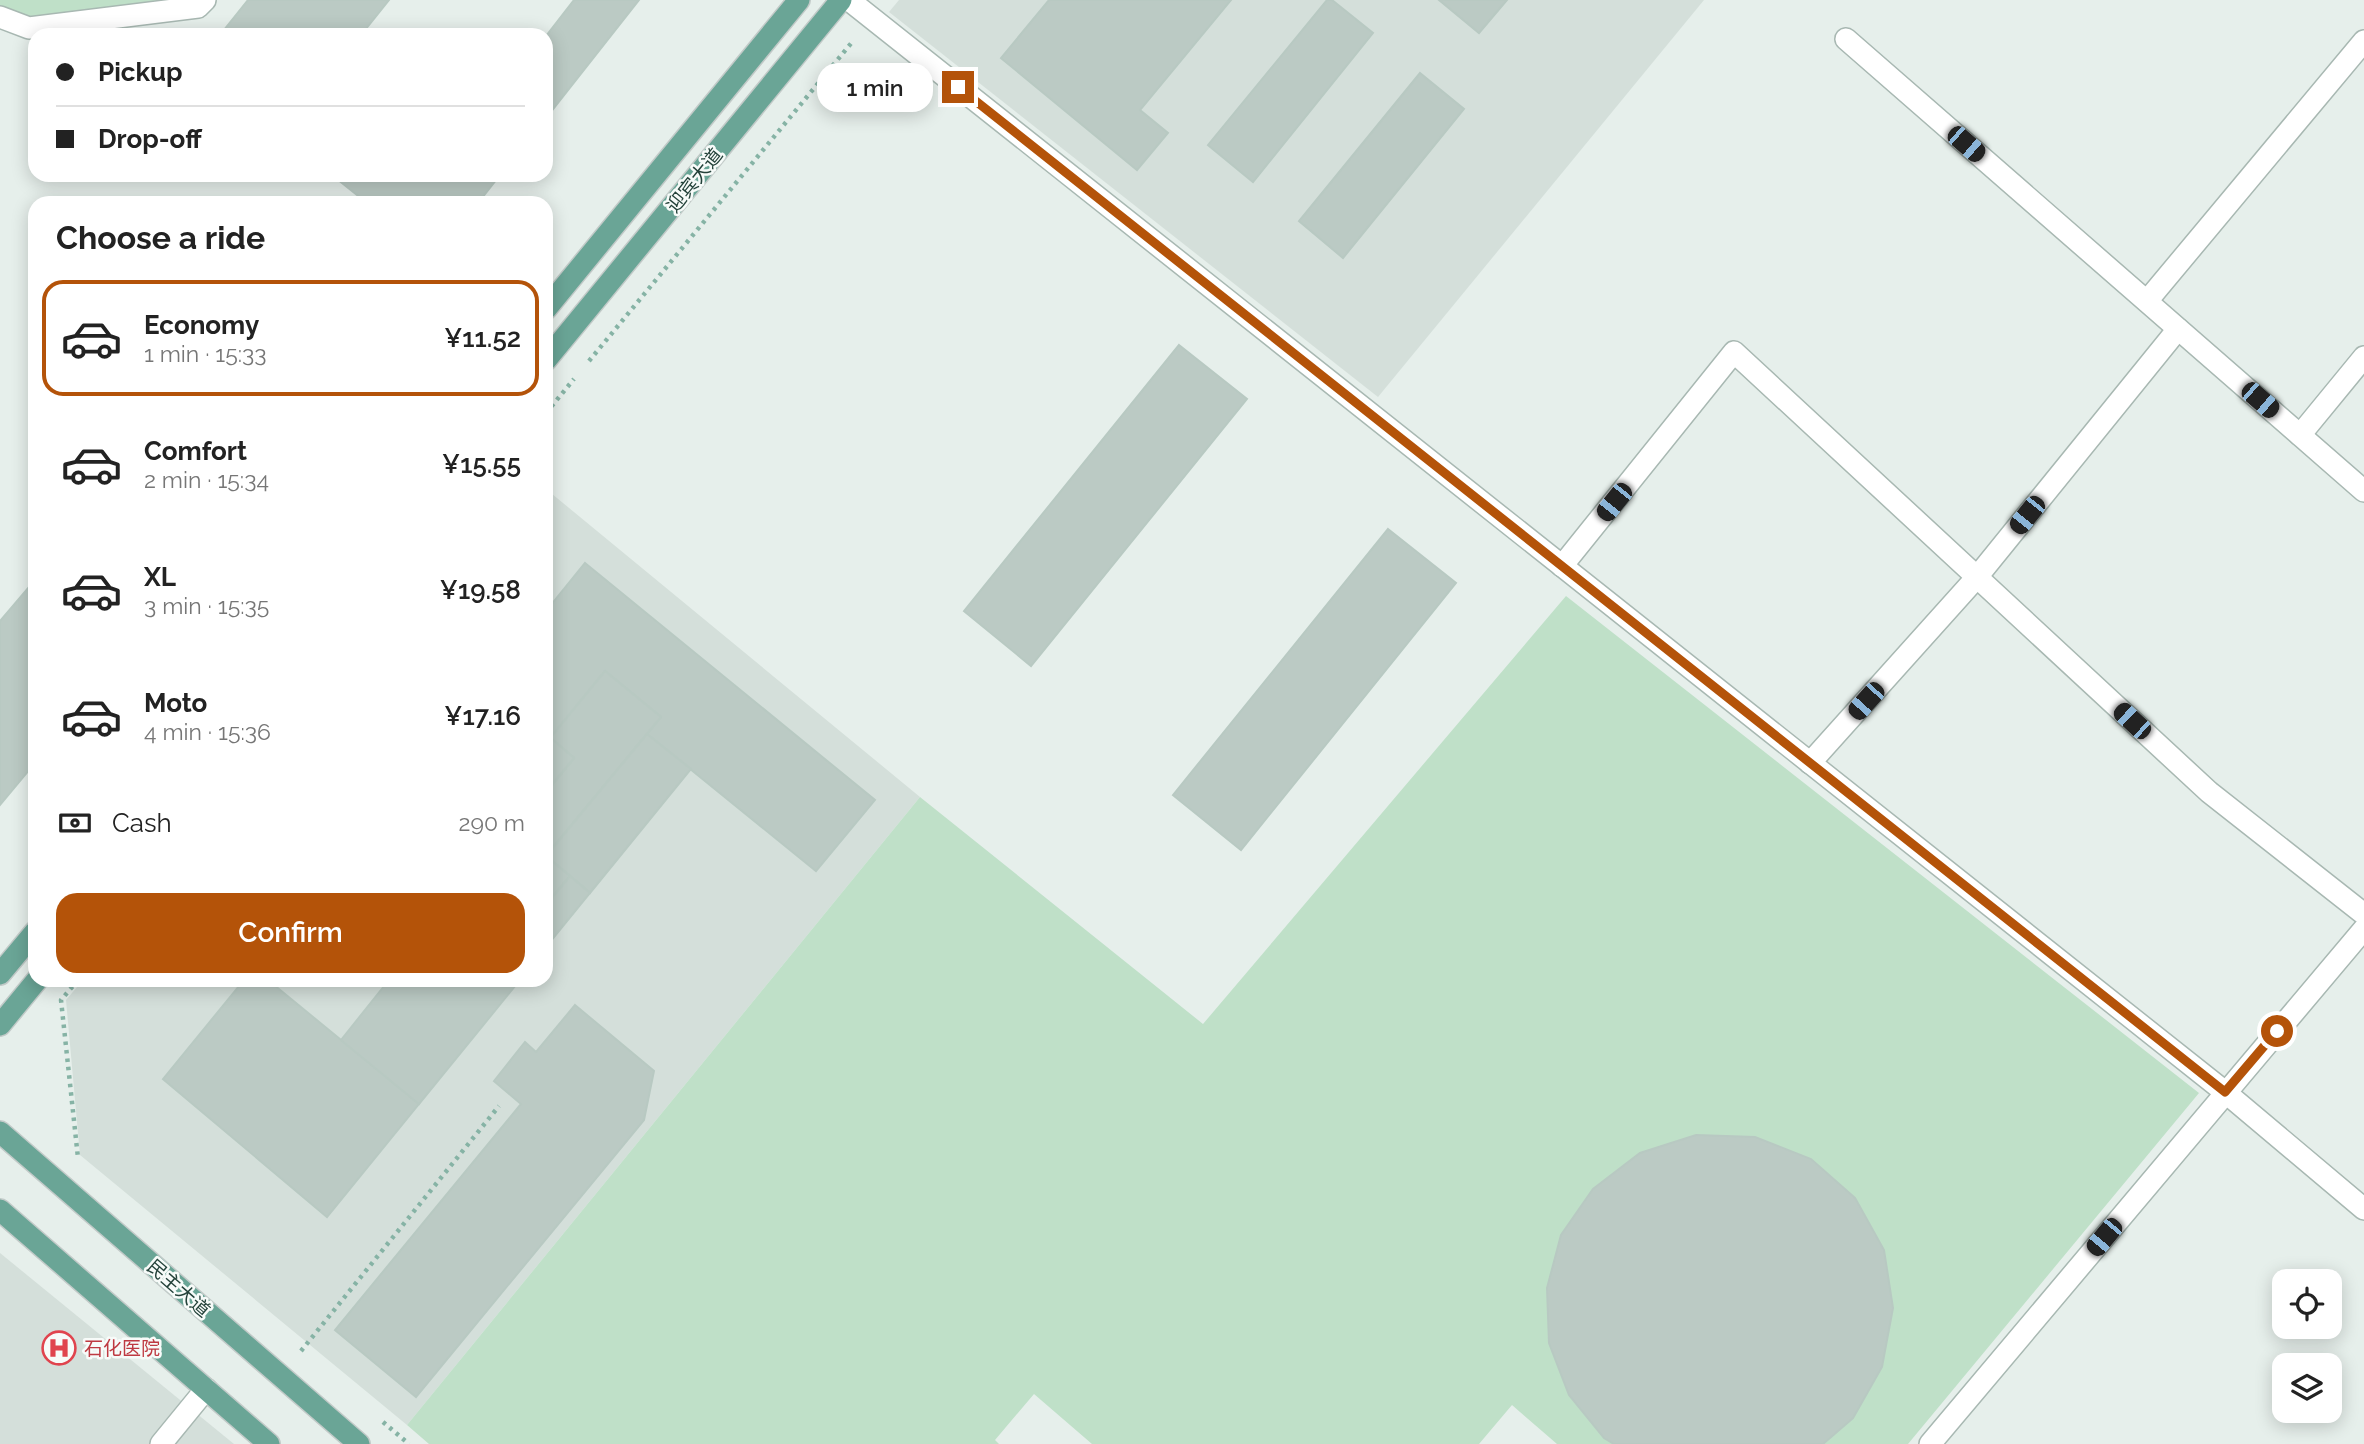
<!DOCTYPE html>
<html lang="en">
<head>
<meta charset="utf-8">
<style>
  :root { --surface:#fff; --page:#f2f2f2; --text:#222; --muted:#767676; --line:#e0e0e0; --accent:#b45309 }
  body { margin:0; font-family:Raleway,"Noto Sans SC",sans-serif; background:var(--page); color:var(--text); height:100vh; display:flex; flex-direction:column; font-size:26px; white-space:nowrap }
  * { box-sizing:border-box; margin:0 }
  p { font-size:23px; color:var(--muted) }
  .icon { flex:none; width:38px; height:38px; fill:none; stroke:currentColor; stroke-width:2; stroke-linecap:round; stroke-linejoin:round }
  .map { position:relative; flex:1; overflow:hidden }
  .details { position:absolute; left:28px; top:196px; width:525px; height:791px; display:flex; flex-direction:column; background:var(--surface); border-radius:21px; box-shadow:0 4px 18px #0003 }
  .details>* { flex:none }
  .banner { position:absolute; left:28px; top:28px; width:525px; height:154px; border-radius:21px; box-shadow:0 4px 18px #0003; display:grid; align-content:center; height:154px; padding:0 28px; background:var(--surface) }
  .controls { position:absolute; left:2272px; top:1269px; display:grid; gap:14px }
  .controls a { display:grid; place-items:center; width:70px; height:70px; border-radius:14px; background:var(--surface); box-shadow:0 4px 18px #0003; font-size:35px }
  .end { position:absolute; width:32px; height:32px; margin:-16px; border:9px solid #b45309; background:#fff; box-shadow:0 0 0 4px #fff }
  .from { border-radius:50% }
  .bubble { position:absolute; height:49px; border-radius:21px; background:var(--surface); box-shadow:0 4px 18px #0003; font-size:23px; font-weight:600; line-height:49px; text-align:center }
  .car { position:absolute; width:21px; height:42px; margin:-21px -10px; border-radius:9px; box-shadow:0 0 5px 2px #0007; background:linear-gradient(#222 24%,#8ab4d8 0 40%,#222 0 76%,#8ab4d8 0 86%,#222 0) }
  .banner b { display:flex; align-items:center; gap:24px; height:66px; font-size:26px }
  .banner b+b { border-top:2px solid var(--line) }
  .banner i { width:18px; height:18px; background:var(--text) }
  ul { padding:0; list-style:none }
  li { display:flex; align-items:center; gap:21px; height:116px; margin:0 14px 10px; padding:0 14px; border:4px solid transparent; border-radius:21px }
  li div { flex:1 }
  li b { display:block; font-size:26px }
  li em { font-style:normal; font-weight:600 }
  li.on { border-color:var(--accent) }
  li>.icon { width:63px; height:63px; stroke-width:1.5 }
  h2 { padding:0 28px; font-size:32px; line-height:84px }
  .pay { display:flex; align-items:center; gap:18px; height:77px; padding:0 28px; font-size:26px }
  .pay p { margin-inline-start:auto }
  .button { display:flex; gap:14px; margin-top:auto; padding:14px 28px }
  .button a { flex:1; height:80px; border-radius:21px; background:var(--accent); color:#fff; font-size:28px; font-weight:600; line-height:80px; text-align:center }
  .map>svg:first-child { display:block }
  .built { fill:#d4dfda }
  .green { fill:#bfe0c8 }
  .building { fill:#bbcac4; stroke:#b8c9c2; stroke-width:2 }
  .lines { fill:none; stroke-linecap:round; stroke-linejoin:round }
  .pedestrian-casing { stroke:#a8b8b2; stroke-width:24 }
  .minor-casing { stroke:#a8b8b2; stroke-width:24 }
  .tertiary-casing { stroke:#a8b8b2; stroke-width:24 }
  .primary-casing { stroke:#c2cac8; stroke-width:24 }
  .path { stroke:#86b3a5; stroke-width:4.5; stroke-dasharray:3.5 5; stroke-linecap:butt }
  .pedestrian { stroke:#fff; stroke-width:21 }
  .minor { stroke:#fff; stroke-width:21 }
  .tertiary { stroke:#fff; stroke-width:21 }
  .primary { stroke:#6aa596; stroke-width:21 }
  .route { stroke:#b45309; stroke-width:9 }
  .labels { text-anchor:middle; stroke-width:5; stroke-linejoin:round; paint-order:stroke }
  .street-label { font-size:19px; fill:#24423a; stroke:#f7fbf9 }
  .health-label { font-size:19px; fill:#be3a42; stroke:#f7fbf9; text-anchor:start }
</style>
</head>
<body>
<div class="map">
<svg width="2364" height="1444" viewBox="0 0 2364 1444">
  <rect width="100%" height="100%" fill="#e6efeb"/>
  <g class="built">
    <polygon points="899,0 1704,0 1378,397 889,12"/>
    <polygon points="546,489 920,797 407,1425 80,1155 66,1000 83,980 546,980"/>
    <polygon points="0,1253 234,1444 0,1444"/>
  </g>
  <g class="green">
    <polygon points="0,0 205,0 29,28 0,17"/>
    <polygon points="1566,596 2199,1093 1908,1444 1557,1444 1512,1405 1479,1444 1092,1444 1034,1394 995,1440 999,1444 429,1444 407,1425 920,797 1203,1024"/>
  </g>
  <g class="building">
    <polygon points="248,0 389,0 361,35 220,35"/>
    <polygon points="574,0 639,0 546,118 546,36"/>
    <polygon points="1049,0 1231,0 1140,110 1168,133 1137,170 1001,58"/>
    <polygon points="1327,0 1332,0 1373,33 1253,182 1208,145"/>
    <polygon points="1439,0 1507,0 1479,33"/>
    <polygon points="1420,73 1464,109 1343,258 1299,221"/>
    <polygon points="332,175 500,175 478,203 367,203"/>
    <polygon points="1179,345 1247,399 1031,666 964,611"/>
    <polygon points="1388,529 1456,583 1241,850 1173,795"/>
    <polygon points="585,563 875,800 816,871 647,734 661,717 605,671 546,744 546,611"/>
    <polygon points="35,580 35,763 0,805 0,621"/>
    <polygon points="605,671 661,717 546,856 546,792 574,758 550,738"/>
    <polygon points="647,734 691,769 590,893 546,856"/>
    <polygon points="551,738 574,758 546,792 546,744"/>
    <polygon points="546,856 570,876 546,905"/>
    <polygon points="570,876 590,893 546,947 546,905"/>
    <polygon points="244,980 268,980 419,1104 327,1217 163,1079"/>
    <polygon points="389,980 520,980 419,1104 341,1040"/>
    <polygon points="575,1005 654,1071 644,1120 416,1397 335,1330 521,1104 494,1081 525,1042 536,1052"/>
    <polygon points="1696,1135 1755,1137 1811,1159 1855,1198 1884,1250 1893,1308 1882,1367 1853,1418 1823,1444 1614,1444 1604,1438 1569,1395 1549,1343 1547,1288 1561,1235 1593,1189 1640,1153"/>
  </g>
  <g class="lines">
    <defs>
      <polyline id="pedestrian" points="0,17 29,28 198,7 205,0"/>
      <g id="minor">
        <polyline points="1846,39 2364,491"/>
        <polyline points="2147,301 2364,41"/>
        <polyline points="2300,435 2364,357"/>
        <polyline points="1562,566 1734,352 2209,792 2364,914"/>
        <polyline points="1810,763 1977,577 2178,329"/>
        <polyline points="161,1444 206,1389"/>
        <polyline points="1930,1444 2364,929"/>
      </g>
      <polyline id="tertiary" points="849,0 2225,1092 2364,1209"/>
      <g id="primary">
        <polyline points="546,309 799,0"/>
        <polyline points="546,360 841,0"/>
        <polyline points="0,974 35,932"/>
        <polyline points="0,1025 37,980"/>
        <polyline points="0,1132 359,1444"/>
        <polyline points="0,1210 269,1444"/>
      </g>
    </defs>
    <use href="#pedestrian" class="pedestrian-casing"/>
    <use href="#minor" class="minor-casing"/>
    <use href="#tertiary" class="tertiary-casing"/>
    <use href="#primary" class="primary-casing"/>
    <g class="path">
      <polyline points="589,361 853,41"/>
      <polyline points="546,413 574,379"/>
      <polyline points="78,980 61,1000 78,1158"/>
      <polyline points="301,1351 499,1106"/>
      <polyline points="383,1422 409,1444"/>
    </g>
    <use href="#pedestrian" class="pedestrian"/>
    <use href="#minor" class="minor"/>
    <use href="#tertiary" class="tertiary"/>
    <use href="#primary" class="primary"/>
  </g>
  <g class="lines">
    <polyline class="route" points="958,87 2225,1092 2277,1031"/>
  </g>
  <defs>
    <symbol id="hospital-ring" viewBox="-11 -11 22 22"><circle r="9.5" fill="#f7fbf9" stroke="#e0444e" stroke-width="1.5"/><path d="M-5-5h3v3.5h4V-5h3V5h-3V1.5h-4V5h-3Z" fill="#e0444e"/></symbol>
  </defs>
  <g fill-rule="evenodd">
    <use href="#hospital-ring" x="40" y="1329" width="38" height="38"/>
  </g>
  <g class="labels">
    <g class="street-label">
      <text transform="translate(694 180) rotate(-51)" y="7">迎宾大道</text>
      <text transform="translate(179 1288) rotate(41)" y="7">民主大道</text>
    </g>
    <g class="health-label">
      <text x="84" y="1355">石化医院</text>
    </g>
  </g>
</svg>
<div class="controls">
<a><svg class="icon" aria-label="locate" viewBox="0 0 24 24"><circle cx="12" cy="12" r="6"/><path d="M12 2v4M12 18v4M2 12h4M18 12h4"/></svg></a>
<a><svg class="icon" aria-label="layers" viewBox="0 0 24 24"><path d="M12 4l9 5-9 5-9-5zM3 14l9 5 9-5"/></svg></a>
</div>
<i class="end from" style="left:2277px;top:1031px"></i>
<i class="end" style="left:958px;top:87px"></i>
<div class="bubble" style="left:817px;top:63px;width:116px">1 min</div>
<i class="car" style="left:1966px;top:144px;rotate:131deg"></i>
<i class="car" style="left:2260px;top:400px;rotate:131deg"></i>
<i class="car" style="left:1614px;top:502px;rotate:219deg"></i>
<i class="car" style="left:2027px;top:515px;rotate:219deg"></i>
<i class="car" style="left:1866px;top:701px;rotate:222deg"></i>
<i class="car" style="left:2132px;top:721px;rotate:313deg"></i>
<i class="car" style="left:2104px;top:1237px;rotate:220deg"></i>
<div class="banner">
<b><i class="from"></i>Pickup</b>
<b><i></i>Drop-off</b>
</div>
<section class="details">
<h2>Choose a ride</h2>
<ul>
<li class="on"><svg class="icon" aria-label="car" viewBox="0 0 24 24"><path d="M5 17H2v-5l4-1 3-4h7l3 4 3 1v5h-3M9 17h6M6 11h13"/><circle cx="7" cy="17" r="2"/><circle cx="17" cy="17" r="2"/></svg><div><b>Economy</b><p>1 min · 15:33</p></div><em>¥11.52</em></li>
<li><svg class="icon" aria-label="car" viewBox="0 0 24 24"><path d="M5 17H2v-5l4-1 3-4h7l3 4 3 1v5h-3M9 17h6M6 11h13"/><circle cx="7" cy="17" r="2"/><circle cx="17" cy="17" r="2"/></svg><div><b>Comfort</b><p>2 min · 15:34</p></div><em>¥15.55</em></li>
<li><svg class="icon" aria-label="car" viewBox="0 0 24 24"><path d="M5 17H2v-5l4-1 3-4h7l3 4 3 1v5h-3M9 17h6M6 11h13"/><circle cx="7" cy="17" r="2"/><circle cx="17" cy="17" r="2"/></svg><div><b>XL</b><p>3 min · 15:35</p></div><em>¥19.58</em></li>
<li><svg class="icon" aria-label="car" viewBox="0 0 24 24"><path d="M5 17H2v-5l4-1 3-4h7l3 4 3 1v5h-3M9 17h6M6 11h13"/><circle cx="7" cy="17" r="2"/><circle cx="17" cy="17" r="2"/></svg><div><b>Moto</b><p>4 min · 15:36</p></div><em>¥17.16</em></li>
</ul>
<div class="pay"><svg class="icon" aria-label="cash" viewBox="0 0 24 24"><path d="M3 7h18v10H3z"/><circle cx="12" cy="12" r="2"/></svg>Cash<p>290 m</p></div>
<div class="button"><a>Confirm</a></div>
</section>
</div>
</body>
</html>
